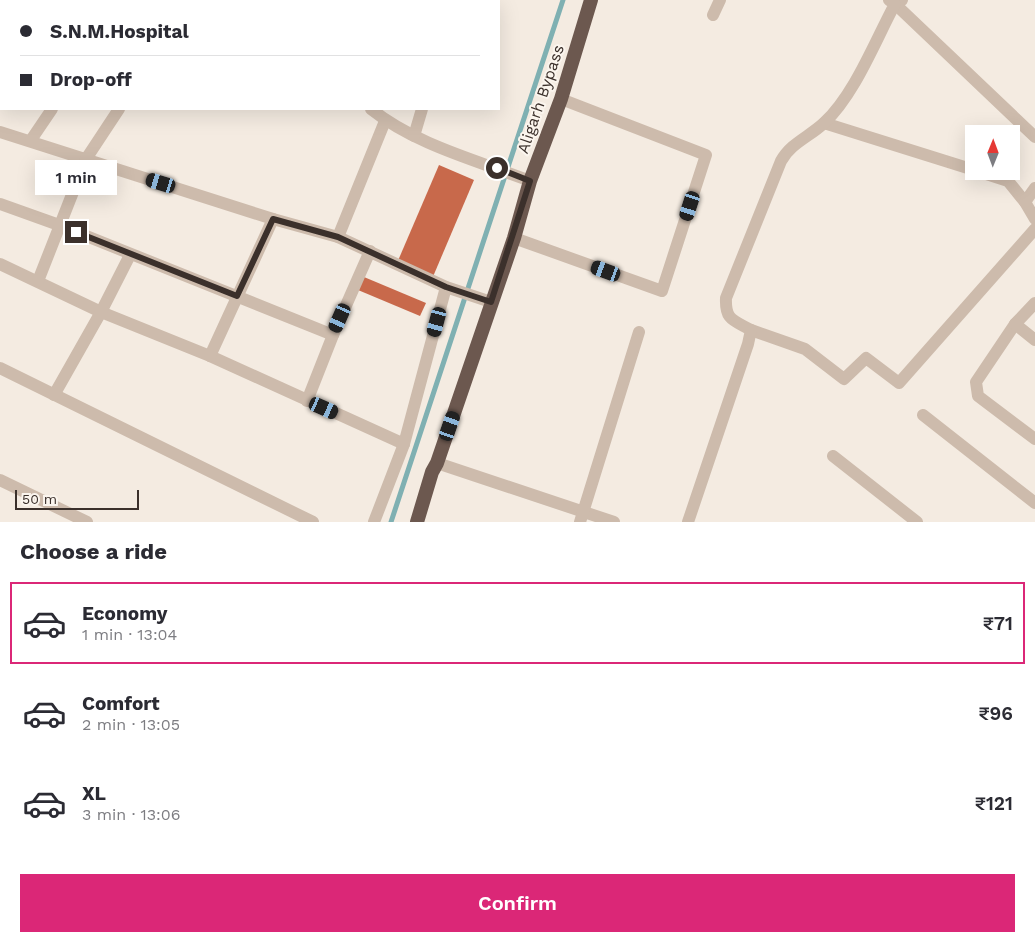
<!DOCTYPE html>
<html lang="en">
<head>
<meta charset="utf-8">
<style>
  :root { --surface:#fff; --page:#f7f7f7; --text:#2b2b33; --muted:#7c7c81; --line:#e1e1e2; --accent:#db2777 }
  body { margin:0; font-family:"Work Sans",sans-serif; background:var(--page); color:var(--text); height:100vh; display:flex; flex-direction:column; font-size:19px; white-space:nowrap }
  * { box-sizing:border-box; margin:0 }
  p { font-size:16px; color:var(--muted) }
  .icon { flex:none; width:28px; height:28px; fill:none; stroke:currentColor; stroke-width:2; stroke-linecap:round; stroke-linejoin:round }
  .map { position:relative; height:522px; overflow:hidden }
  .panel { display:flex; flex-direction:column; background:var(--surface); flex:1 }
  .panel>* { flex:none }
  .guide { position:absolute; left:0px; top:0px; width:500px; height:110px; box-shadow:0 5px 20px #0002; display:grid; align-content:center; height:110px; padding:0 20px; background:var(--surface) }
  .needle { width:32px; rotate:1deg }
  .controls { position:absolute; left:965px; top:125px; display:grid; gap:10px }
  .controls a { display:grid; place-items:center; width:55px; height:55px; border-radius:0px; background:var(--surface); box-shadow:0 5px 20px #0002; font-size:25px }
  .scale { position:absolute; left:15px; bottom:12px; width:124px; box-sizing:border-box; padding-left:5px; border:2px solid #3b302b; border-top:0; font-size:14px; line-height:18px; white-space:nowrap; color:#3b302b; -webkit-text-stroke:4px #fbf5ee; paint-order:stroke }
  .end { position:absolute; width:22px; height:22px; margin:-11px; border:6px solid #3b302b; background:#fff; box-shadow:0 0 0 2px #fff }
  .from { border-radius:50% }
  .bubble { position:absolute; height:35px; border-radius:0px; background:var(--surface); box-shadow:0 5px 20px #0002; font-size:16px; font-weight:600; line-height:35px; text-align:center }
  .car { position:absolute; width:15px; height:30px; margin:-15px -8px; border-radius:6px; box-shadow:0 0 4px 1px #0007; background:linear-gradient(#222 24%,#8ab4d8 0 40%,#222 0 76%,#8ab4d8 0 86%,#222 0) }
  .guide b { display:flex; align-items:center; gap:18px; height:48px; font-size:19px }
  .guide b+b { border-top:1px solid var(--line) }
  .guide i { width:12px; height:12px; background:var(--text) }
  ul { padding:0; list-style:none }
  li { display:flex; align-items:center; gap:15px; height:82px; margin:0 10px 8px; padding:0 10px; border:2px solid transparent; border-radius:0px }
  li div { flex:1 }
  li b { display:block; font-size:19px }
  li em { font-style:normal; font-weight:600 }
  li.current { border-color:var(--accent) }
  li>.icon { width:45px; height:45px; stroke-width:1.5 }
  h2 { padding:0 20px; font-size:22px; line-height:60px }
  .primary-button { display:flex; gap:10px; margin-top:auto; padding:10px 20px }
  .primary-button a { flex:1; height:58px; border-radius:0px; background:var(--accent); color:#fff; font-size:20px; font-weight:600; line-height:58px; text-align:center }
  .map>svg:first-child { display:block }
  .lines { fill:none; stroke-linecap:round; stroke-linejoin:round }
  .stream { stroke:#7fb0b2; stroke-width:5 }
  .building { fill:#c8694b }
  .minor { stroke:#cdbbac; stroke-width:12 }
  .tertiary { stroke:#cdbbac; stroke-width:12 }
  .trunk { stroke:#6c584f; stroke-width:14 }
  .route { stroke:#3b302b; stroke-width:6 }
  .labels { text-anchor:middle; stroke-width:4; stroke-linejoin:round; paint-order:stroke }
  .street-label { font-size:16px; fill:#3b302b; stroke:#fbf5ee }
</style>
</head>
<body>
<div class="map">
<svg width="1035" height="522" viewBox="0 0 1035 522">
  <rect width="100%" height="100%" fill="#f4ebe1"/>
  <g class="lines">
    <polyline class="stream" points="391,522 563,0"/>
  </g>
  <g class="building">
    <polygon points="439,165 474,180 432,279 397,263"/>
    <polygon points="364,277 426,303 420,316 358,290"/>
  </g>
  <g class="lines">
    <g class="minor">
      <polyline points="116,0 117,1"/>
      <polyline points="255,0 256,1"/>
      <polyline points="902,0 895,4 1035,137"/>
      <polyline points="376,1 376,0"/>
      <polyline points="414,1 415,0"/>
      <polyline points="713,15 720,0"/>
      <path d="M371 109C416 145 476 160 530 181"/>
      <polyline points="824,123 974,170"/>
      <polyline points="0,132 273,219 338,237 446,287 491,302"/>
      <polyline points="414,136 422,109"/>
      <polyline points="31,140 52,109"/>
      <polyline points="977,171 1008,181 1025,202 1035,219"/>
      <polyline points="1025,202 1035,188"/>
      <polyline points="0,204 59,225 333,335"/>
      <polyline points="338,237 385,121"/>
      <polyline points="514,238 662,291 706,155 561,99"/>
      <polyline points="0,264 101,312 210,356 404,444"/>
      <polyline points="38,281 86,159 119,109"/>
      <polyline points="1035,303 1015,324 976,382 978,396 1035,439"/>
      <polyline points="1015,324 1035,340"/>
      <polyline points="751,330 805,349 844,379 866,358 899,383 1035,229"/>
      <polyline points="210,356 273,219"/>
      <polyline points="0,368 313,522"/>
      <polyline points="54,395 101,312 130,255"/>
      <polyline points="307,401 333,335 370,251"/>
      <polyline points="923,415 1035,503"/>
      <polyline points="833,456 917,522"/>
      <polyline points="437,463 614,522"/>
      <polyline points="374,522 404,444 446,287"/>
      <polyline points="580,522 639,332"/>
      <path d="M688 522 748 344 751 330C733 320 725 320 726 298L781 161C791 143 809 137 824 123 855 94 875 41 895 4L889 0"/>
    </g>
    <polyline class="tertiary" points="0,480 87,522"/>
    <polyline class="trunk" points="417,522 432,472 437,463 514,238 530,181 561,99 591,0"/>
  </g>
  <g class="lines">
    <polyline class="route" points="76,232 237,296 273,219 338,237 446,287 491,302 530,181 497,168"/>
  </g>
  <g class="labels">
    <g class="street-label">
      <text transform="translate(540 99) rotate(-71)" y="6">Aligarh Bypass</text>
    </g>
  </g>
</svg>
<div class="controls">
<a><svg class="needle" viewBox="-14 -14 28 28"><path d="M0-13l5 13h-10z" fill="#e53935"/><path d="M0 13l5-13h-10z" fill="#7c7c81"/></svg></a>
</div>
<div class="scale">50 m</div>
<i class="end from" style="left:497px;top:168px"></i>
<i class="end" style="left:76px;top:232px"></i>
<div class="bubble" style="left:35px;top:160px;width:82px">1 min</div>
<i class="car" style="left:161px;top:183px;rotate:287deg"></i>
<i class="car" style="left:690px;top:206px;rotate:198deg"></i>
<i class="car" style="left:606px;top:271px;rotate:290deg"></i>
<i class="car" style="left:340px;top:318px;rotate:204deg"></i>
<i class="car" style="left:437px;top:322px;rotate:195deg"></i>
<i class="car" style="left:324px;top:408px;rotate:114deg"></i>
<i class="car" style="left:450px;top:426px;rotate:19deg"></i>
<div class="guide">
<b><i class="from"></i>S.N.M.Hospital</b>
<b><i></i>Drop-off</b>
</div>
</div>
<section class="panel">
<h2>Choose a ride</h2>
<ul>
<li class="current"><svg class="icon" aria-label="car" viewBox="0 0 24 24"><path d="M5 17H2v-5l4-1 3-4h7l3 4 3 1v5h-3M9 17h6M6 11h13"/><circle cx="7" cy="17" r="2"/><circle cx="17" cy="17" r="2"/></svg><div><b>Economy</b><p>1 min · 13:04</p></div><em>₹71</em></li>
<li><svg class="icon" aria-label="car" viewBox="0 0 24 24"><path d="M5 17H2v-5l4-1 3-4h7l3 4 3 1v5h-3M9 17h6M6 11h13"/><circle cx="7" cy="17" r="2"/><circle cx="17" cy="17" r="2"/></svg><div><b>Comfort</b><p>2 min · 13:05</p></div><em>₹96</em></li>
<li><svg class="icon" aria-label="car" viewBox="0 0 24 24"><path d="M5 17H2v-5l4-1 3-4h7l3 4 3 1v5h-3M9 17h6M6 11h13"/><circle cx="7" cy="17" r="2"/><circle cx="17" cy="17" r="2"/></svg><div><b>XL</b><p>3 min · 13:06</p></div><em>₹121</em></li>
</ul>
<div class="primary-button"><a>Confirm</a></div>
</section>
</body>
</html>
